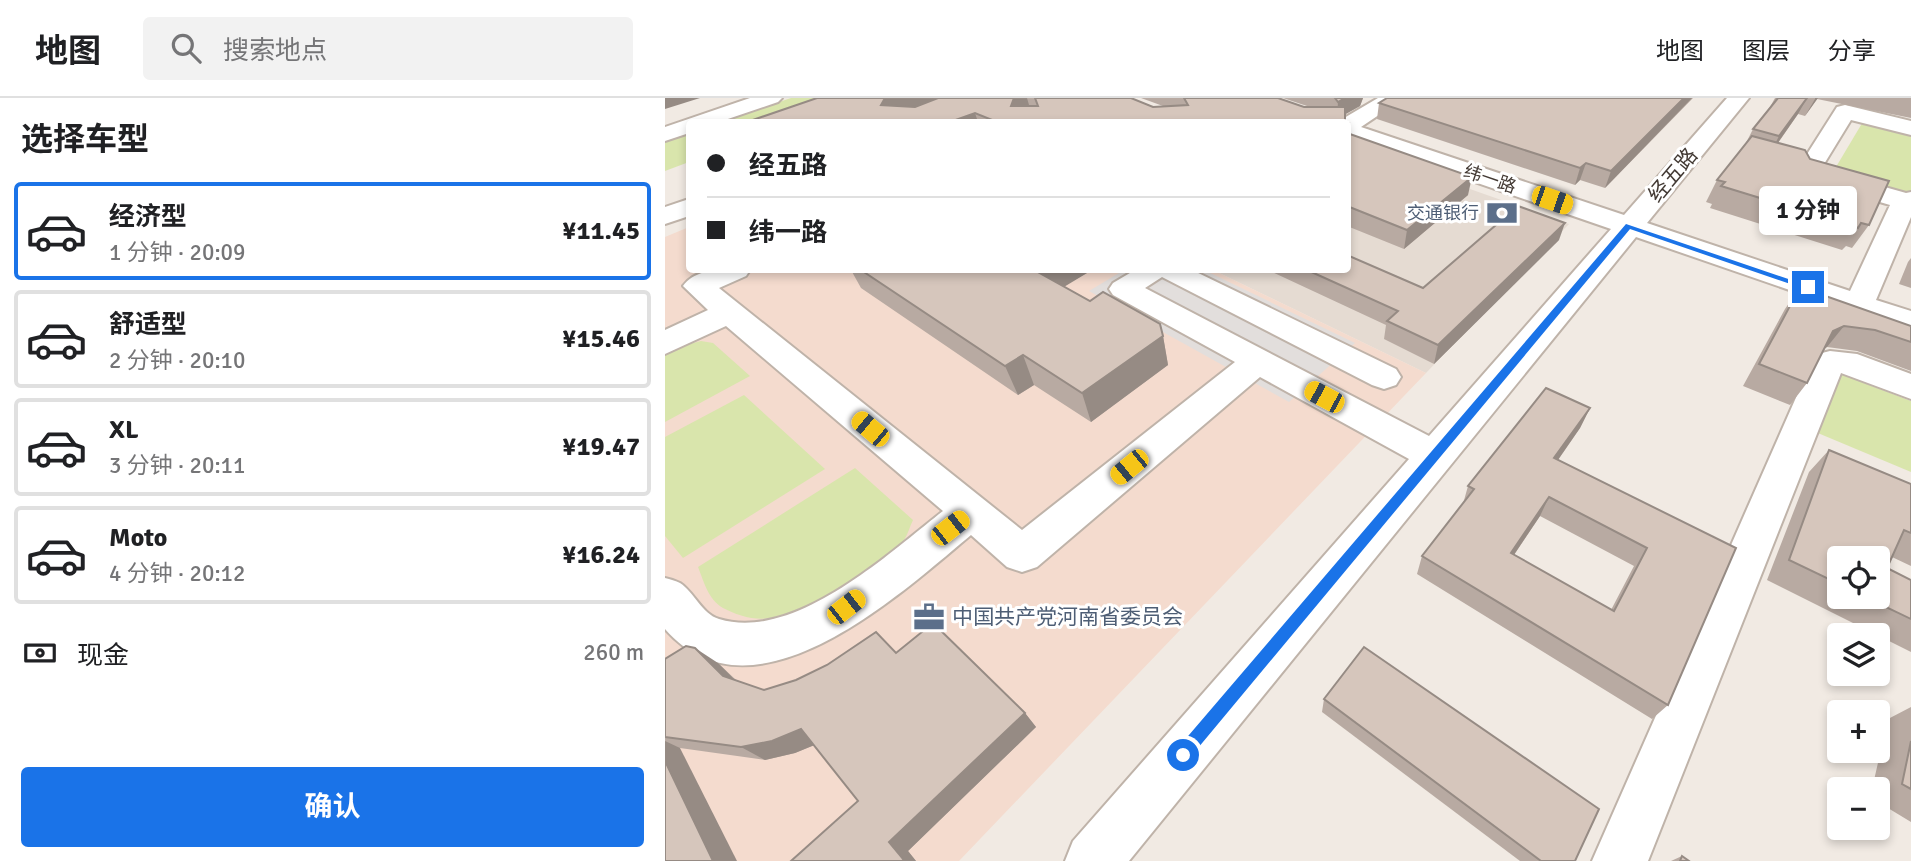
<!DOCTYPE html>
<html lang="zh">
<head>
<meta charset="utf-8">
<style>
  :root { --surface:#fff; --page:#f2f2f2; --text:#202124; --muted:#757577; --line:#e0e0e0; --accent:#1a73e8 }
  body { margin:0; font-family:Signika,"Noto Sans SC",sans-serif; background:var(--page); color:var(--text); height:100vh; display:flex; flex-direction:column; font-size:26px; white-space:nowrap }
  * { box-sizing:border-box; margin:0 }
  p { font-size:23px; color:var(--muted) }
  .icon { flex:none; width:38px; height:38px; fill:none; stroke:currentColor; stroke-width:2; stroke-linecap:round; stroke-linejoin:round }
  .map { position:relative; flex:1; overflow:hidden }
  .details { display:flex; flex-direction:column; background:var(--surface); width:665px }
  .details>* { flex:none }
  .banner { position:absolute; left:21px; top:21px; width:665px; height:154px; border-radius:7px; box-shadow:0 4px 10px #0003; display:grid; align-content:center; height:154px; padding:0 21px; background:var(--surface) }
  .controls { position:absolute; left:1162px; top:448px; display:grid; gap:14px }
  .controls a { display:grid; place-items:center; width:63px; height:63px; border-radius:7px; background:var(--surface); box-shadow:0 4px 10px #0003; font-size:35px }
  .end { position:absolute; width:32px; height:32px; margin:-16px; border:9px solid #1a73e8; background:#fff; box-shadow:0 0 0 4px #fff }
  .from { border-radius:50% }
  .bubble { position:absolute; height:49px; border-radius:7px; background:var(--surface); box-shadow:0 4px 10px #0003; font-size:23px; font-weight:700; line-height:49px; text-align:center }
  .car { position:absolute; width:21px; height:42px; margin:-21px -10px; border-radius:9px; box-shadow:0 0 5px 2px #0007; background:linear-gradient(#f5c518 24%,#345 0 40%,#f5c518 0 76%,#345 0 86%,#f5c518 0) }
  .banner b { display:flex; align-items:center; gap:24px; height:66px; font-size:26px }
  .banner b+b { border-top:2px solid var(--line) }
  .banner i { width:18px; height:18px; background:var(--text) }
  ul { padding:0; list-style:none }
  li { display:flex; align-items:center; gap:21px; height:98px; margin:0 14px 10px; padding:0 7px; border:4px solid var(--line); border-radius:7px }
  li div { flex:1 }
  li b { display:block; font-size:26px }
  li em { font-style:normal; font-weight:700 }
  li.selected { border-color:var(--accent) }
  li>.icon { width:63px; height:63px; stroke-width:1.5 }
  h2 { padding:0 21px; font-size:32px; line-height:84px }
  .pay { display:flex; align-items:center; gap:18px; height:77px; padding:0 21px; font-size:26px }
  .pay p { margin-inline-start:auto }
  .action { display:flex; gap:14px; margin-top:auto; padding:14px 21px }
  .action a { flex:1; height:80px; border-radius:7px; background:var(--accent); color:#fff; font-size:28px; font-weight:700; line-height:80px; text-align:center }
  header { display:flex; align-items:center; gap:42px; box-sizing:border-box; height:98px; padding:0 35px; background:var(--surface); border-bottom:2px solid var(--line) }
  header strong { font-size:33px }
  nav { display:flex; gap:38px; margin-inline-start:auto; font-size:24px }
  .search { width:490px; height:63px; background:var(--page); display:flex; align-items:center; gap:18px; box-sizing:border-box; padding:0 24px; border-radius:7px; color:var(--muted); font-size:26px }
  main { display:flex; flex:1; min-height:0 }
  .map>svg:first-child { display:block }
  .residential { fill:#e5dbd2 }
  .commercial { fill:#f4dbce }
  .green { fill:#d9e5ac }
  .parking { fill:#e2dedc }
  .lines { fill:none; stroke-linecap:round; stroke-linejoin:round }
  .minor-casing { stroke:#bfb3a9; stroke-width:4 }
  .minor { fill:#fff; fill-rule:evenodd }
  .wall { fill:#b8aaa2; fill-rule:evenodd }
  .shaded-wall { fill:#968b84 }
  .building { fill:#d6c6bc; stroke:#968b84; stroke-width:2; fill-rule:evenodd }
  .route { fill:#1a73e8 }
  .labels { text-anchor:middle; stroke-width:6; stroke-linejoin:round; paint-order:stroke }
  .far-street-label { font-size:18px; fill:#433a34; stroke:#fff }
  .far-service-label { font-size:18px; fill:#4e5e75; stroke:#fff; text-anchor:end }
  .street-label { font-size:21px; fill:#433a34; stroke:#fff }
  .service-label { font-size:21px; fill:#4e5e75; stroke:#fff; text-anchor:start }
</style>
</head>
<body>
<header>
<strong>地图</strong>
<div class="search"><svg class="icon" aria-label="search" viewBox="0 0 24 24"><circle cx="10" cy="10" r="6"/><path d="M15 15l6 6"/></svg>搜索地点</div>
<nav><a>地图</a><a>图层</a><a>分享</a></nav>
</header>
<main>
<section class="details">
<h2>选择车型</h2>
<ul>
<li class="selected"><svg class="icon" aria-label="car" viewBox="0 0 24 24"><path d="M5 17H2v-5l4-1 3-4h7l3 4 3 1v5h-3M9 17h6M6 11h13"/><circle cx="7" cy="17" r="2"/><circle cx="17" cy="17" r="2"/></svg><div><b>经济型</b><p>1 分钟 · 20:09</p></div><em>¥11.45</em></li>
<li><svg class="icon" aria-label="car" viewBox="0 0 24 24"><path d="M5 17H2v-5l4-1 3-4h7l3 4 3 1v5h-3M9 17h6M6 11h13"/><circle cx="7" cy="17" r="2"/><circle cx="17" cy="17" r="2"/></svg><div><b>舒适型</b><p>2 分钟 · 20:10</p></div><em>¥15.46</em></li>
<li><svg class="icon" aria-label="car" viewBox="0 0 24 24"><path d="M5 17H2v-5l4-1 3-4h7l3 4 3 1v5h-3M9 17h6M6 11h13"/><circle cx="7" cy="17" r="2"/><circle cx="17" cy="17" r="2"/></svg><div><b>XL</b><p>3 分钟 · 20:11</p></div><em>¥19.47</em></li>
<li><svg class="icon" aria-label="car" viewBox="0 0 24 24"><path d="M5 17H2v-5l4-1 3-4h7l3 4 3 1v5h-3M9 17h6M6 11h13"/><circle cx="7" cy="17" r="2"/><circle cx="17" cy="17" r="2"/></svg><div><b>Moto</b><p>4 分钟 · 20:12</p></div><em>¥16.24</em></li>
</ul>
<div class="pay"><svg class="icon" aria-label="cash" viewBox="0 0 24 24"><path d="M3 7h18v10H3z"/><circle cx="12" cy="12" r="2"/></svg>现金<p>260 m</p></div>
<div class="action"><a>确认</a></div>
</section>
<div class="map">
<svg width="1246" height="763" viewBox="0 0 1246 763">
  <rect width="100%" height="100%" fill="#f1eae3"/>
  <polygon class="residential" points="683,48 904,126 761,275 548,172 682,172"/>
  <polygon class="commercial" points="24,129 24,172 548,172 761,275 294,763 0,763 0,139"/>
  <g class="green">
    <polygon points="126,0 200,0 132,24 54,24"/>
    <polygon points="1199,22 1246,34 1246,96 1168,74"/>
    <polygon points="24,35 24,64 0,73 0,43"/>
    <polygon points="36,243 48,245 85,278 0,324 0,252"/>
    <polygon points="1173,275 1246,303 1246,374 1148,333"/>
    <polygon points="79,297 160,371 18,460 0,438 0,339"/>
    <path d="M190 370 248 422C245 428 243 436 239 442 215 474 144 512 105 520 90 523 71 517 58 510 43 501 39 484 33 469Z"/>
  </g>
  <polygon class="parking" points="459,172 539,172 690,245 624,304 424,193"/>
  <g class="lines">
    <defs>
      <g id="minor">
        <polygon points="85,0 117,0 113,4 54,24 24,24 24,35 0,43 0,29"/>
        <path d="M713 0H739L696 29 959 117 1062 0H1084L982 125 1185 193 1225 107 1133 80 1130 75 1172 9 1180 7 1246 23V37L1186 22 1156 71 1241 95 1246 94V119L1211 202 1246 213V234L971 139 464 763H400L408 743 744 361 595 279 372 469 357 474 342 469 306 437C234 497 88 632 0 531V480C5 481 11 483 15 485 29 494 37 516 54 521 129 544 223 456 278 413L61 228 0 256V232L43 212 18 188C32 168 63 172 85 172L81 178 54 190 357 432 570 264 448 197 444 191 448 185 470 172H527L731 271 736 279 731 287 719 291 707 287 497 179 480 190 764 338 946 131 682 40V24L674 23Z"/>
        <polygon points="24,101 24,118 0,126 0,109"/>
        <polygon points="1165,253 1192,256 1246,276 1246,301 1176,275 983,763 927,763 1144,270 1153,256"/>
      </g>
    </defs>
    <use href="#minor" class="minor-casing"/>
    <use href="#minor" class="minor"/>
  </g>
  <g class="wall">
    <polygon points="273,0 466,0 488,9 498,8 476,0 613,0 639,9 645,9 618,0 698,0 695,8 680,16 680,22 684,25 683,35 803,97 739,151 682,128 682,24 82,24"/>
    <polygon points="722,0 1028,0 940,90 915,82 910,87 712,21 714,5"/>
    <polygon points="1110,0 1246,0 1246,20 1152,1 1140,18 1133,16 1113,45 1145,61 1204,127 1187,150 1181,148 1177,152 1045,110 1047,106 1041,104 1052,82 1080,47 1088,31 1105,9"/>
    <polygon points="894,142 769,266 719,241 721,227 603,172 682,172 758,190"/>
    <polygon points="1246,160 1246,190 1234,186 1243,164"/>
    <polygon points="186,172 427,172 399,188 425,203 498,238 503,267 426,324 369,287 353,297 196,190"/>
    <polygon points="1135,189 1246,228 1246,273 1192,253 1162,249 1159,251 1142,285 1125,307 1078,288 1120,211"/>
    <path d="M925 310 915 330 893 362 1071 450 1003 607 987 621 752 476 757 458 798 406 803 388ZM875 418 969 468 946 512 849 457Z"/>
    <path d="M1164 352 1246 386V468L1227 459 1222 470 1246 482V554L1102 482 1144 374ZM1174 460 1213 499H1174Z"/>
    <polygon points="231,554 360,615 371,629 243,753 251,763 126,763 193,703 149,647 130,655 100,662 15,650 0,763 0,561 53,565 71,582 99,592"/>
    <polygon points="659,601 910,763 855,763 657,614"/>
    <polygon points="1246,609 1246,724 1213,704 1213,691 1207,691 1223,621"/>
    <polygon points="1017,758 1024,763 1006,763"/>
  </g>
  <g class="shaded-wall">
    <polygon points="0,0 35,0 0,11"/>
    <polygon points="220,0 272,0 228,17 216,7"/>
    <polygon points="349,0 362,0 366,14 346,8"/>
    <polygon points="680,0 698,0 695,8 672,21 673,4"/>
    <polygon points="1019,0 1027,0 940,90 946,73"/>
    <polygon points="1142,0 1133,16 1105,56 1114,38"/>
    <polygon points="1150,0 1153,0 1140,18 1150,1"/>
    <polygon points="310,15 313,24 285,24"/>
    <polygon points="921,65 915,82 910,87 915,70"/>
    <polygon points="807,79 803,97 739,151 742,132"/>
    <polygon points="900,125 894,142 769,266 773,247"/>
    <polygon points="369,172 427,172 379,201"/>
    <polygon points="1179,228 1162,249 1151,255 1168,233"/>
    <polygon points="498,238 503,267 426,324 417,295"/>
    <polygon points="358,257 369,287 353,297 340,268"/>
    <polygon points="925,310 915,330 881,379 889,360"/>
    <polygon points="884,399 875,418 838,473 846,455"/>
    <polygon points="30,550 53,565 81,593 58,578"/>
    <polygon points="360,615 371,629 243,753 251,763 237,763 224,744"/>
    <polygon points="136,631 157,644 130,655 100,662 76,649"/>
    <polygon points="0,643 15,650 72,763 48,763 0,663"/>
  </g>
  <g class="building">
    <polygon points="152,0 220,0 216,7 250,9 273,0 349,0 346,8 373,8 370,0 466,0 488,9 523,7 519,0 613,0 639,9 680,9 680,22 684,25 682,29 682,24 332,24 310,15 285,24 82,24"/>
    <polygon points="670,0 680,0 673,4"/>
    <polygon points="722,0 1019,0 946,73 921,65 915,70 714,5"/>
    <polygon points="1113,0 1142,0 1114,38 1088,31"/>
    <polygon points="682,35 807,79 742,132 682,108"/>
    <polygon points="1087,38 1140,52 1145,61 1224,83 1204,127 1196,125 1193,130 1056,88 1060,84 1052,82"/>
    <polygon points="853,108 900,125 773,247 722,223 733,213 642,172 682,172 682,157 758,190"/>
    <polygon points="196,172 369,172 425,203 438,194 495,226 498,238 417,295 358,257 340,268"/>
    <polygon points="1135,189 1246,228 1246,244 1210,232 1179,228 1168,233 1142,285 1094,266"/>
    <path d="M881 290 925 310 889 360 1071 450 1003 607 757 458 809 391 803 388ZM884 399 982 450 949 513 846 455Z"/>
    <polygon points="1164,352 1246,386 1246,435 1239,432 1222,470 1246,482 1246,521 1200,499 1213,499 1213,460 1174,460 1174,486 1124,462"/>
    <polygon points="268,525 360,615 224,744 239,762 237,763 126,763 193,703 136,631 107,643 76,649 0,639 0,561 21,548 30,550 58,578 99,592 131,582 162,567 211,534 231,555"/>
    <polygon points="699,549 934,711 910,763 876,763 659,601"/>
    <polygon points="1246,643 1246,691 1237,686"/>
    <polygon points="0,663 48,763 0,763"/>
    <polygon points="1017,758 1024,763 1015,763"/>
  </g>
  <polygon class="route" points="961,126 1147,189 1140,191 965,131 523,662 518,664 512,662 510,657 512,651"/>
  <defs>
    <symbol id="bank-bare" viewBox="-9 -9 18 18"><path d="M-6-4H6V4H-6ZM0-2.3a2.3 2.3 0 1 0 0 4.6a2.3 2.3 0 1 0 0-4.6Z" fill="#5c6f8a" stroke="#fff" stroke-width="2.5" paint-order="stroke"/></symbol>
    <symbol id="office-bare" viewBox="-9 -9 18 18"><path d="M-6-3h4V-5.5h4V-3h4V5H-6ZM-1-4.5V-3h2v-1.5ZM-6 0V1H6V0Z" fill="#5c6f8a" stroke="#fff" stroke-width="2.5" paint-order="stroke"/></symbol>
  </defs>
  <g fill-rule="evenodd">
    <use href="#bank-bare" x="815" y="93" width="44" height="44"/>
    <use href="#office-bare" x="242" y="497" width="44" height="44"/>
  </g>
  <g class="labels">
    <g class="far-street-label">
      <text transform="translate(825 81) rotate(19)" y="6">纬一路</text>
    </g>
    <g class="far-service-label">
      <text x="814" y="121">交通银行</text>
    </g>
    <g class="street-label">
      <text transform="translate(1008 77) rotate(-50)" y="7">经五路</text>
    </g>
    <g class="service-label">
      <text x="287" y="526">中国共产党河南省委员会</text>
    </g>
  </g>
</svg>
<div class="controls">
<a><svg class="icon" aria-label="locate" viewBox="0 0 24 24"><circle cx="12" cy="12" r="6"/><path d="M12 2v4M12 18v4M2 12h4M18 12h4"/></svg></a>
<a><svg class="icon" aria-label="layers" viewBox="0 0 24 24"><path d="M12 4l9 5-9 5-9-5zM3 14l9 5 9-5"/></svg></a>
<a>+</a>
<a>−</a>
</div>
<i class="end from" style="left:518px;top:657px"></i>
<i class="end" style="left:1143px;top:189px"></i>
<div class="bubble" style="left:1094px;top:88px;width:98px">1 分钟</div>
<i class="car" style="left:887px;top:102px;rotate:109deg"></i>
<i class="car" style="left:659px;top:299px;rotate:298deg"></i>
<i class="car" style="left:205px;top:331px;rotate:310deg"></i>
<i class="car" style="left:464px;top:369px;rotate:231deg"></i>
<i class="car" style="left:285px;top:430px;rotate:52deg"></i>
<i class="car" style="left:181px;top:509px;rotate:52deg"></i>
<div class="banner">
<b><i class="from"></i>经五路</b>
<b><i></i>纬一路</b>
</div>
</div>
</main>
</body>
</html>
